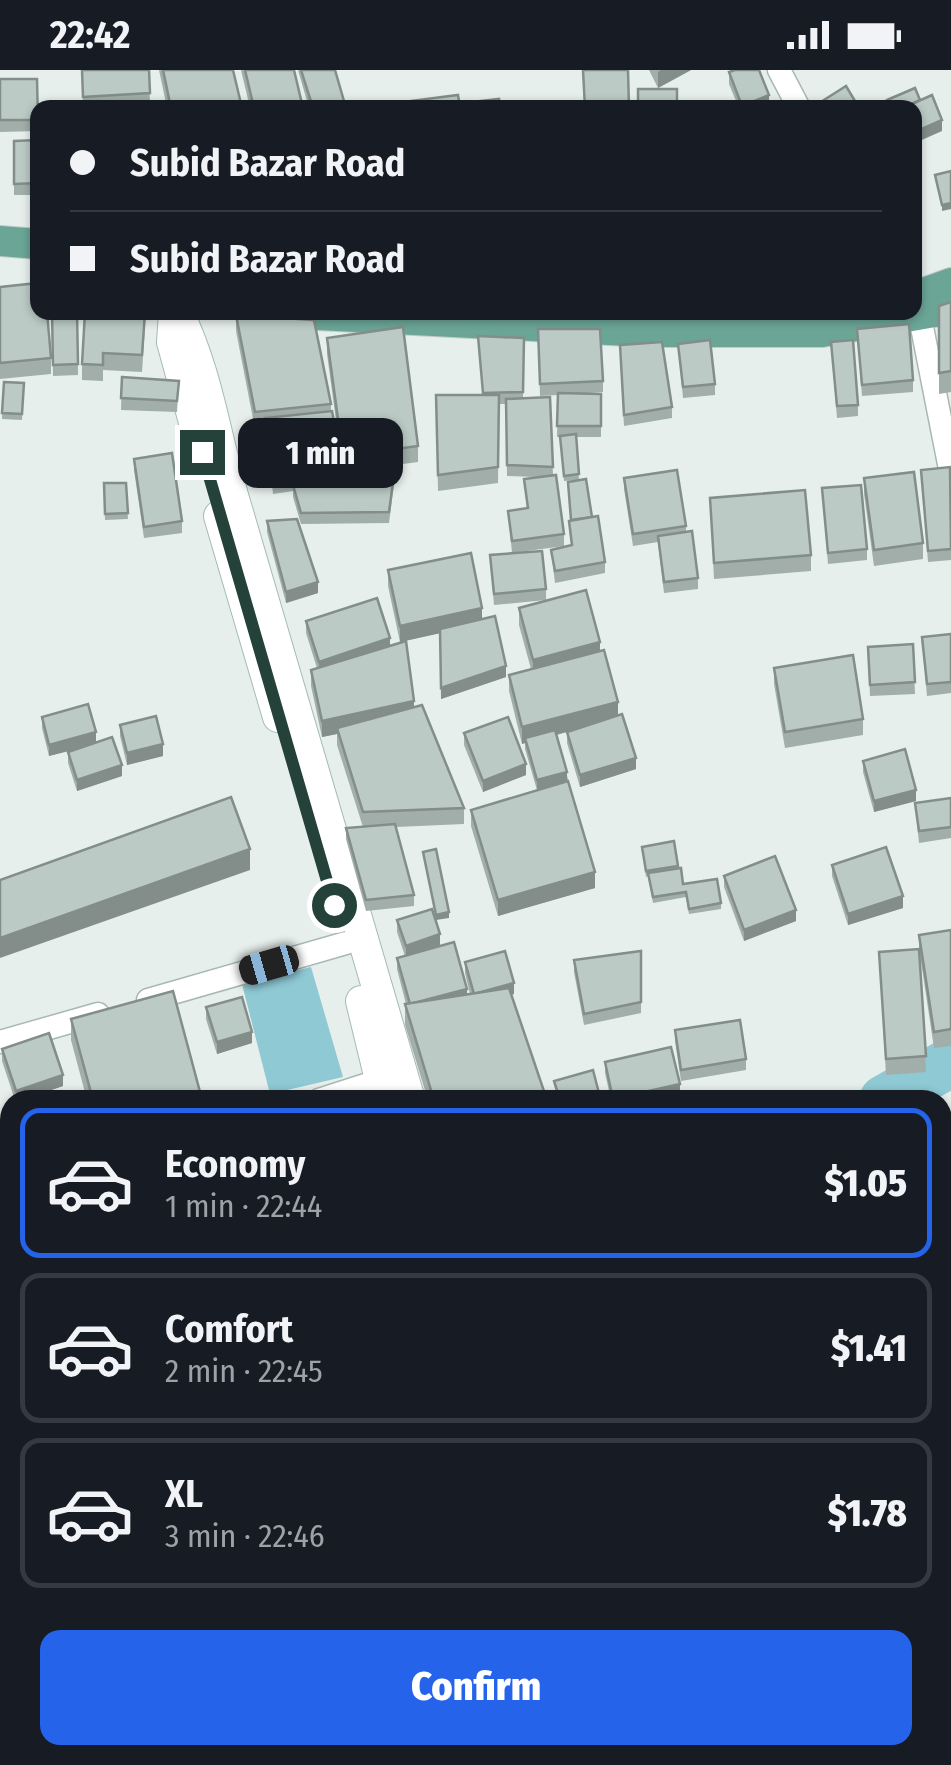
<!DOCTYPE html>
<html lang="en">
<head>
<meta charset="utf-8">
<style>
  :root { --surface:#171b24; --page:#20242c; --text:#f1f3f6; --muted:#9ea1a6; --line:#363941; --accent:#2563eb }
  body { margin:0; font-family:"Fira Sans Condensed",sans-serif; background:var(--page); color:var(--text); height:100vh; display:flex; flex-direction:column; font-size:38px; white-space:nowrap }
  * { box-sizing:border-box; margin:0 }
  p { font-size:32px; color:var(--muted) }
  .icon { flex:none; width:55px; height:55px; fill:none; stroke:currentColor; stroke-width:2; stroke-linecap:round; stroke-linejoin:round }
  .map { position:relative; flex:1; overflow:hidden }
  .details { position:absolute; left:0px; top:1020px; width:952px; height:675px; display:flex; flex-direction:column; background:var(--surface); border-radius:30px 30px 0 0; box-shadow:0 2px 8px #0004 }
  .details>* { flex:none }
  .banner { position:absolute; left:30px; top:30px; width:892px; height:220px; border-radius:20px; box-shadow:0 2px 8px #0004; display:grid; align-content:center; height:220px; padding:0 40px; background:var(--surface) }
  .end { position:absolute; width:45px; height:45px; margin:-22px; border:12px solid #24423a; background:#fff; box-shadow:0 0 0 5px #fff }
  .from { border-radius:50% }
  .bubble { position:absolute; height:70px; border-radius:20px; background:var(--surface); box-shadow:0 2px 8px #0004; font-size:32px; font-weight:800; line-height:70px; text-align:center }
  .car { position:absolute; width:30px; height:60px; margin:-30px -15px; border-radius:12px; box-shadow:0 0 8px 2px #0007; background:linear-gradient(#222 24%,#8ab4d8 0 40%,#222 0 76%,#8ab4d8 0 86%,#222 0) }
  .banner b { display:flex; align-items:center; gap:35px; height:95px; font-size:38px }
  .banner b+b { border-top:2px solid var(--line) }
  .banner i { width:25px; height:25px; background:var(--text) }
  ul { padding:18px 0 0; list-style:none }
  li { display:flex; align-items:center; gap:30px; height:150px; margin:0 20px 15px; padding:0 20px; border:5px solid var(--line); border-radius:20px }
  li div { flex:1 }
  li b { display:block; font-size:38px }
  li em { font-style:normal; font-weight:800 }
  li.current { border-color:var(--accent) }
  li>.icon { width:90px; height:90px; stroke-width:1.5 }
  .action { display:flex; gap:20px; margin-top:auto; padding:20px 40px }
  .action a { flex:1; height:115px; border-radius:20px; background:var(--accent); color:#fff; font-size:40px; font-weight:800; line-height:115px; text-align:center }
  .status { display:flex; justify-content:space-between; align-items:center; height:70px; padding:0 50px; background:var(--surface); direction:ltr }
  .status svg { height:28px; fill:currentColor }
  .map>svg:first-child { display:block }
  .green { fill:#bfe0c8 }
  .water { fill:#8ec9d4 }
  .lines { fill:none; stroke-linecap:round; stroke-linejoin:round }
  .river { stroke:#8ec9d4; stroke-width:50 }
  .street-casing { stroke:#a8b8b2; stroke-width:25 }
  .secondary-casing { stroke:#a4bbb3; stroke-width:32 }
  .primary-casing { stroke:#c2cac8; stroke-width:32 }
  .street { stroke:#fff; stroke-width:22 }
  .secondary { stroke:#fff; stroke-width:30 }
  .primary { stroke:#6aa596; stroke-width:30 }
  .wall { fill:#a1aea9 }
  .shaded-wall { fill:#838d89 }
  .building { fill:#bbcac4; stroke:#838d89; stroke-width:2.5 }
  .route { stroke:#24423a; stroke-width:12 }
</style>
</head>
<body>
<div class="status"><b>22:42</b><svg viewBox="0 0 49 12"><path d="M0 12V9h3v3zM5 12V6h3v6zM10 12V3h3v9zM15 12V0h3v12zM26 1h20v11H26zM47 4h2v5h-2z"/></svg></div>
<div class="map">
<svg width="951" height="1695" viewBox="0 0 951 1695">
  <rect width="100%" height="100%" fill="#e6efeb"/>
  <polygon class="green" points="106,1685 274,1685 280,1695 87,1695"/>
  <polygon class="water" points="311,897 343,1007 270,1024 242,914"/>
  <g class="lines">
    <polyline class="river" points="884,1030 951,992"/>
    <defs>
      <g id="street">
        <polyline points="779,0 799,38"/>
        <polyline points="920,247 951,404"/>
        <polyline points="148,930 346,873"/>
        <polyline points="0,972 98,944"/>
        <polyline points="319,1030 381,1010"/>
        <polyline points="0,1134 10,1131"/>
        <polyline points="0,1523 10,1518"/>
        <polyline points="0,1558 10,1582"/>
      </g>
      <g id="secondary">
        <path d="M178 242C209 305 216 372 237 439 296 635 352 833 410 1030"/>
        <polyline points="174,243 172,272 205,392"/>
        <polyline points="219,446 278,647"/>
        <polyline points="361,931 385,1030"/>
        <polyline points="897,1685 921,1695"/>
      </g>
      <g id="primary">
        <polyline points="0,171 38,174"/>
        <polyline points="915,226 951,213"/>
        <polyline points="260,242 648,262 822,262 951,239"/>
      </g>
    </defs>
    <use href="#street" class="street-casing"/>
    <use href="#secondary" class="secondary-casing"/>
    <use href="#primary" class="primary-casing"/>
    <use href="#street" class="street"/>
    <use href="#secondary" class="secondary"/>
    <use href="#primary" class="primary"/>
  </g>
  <g class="wall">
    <polygon points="82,0 149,0 150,34 83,38"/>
    <polygon points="159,0 233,0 242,38 167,38"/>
    <polygon points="241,0 294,0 303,38 250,38"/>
    <polygon points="298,0 335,0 346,38 309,38"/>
    <polygon points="649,0 691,0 658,18"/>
    <polygon points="729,2 769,37 739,38 729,14"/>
    <polygon points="0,9 37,9 38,61 0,62"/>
    <polygon points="38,70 38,125 14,125 14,71"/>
    <polygon points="915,139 920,152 920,168 915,169"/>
    <polygon points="0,217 51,288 51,304 0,309"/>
    <polygon points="951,232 951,322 939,324 939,303"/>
    <polygon points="52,242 77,242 78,305 53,306"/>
    <polygon points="146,242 142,302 103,300 103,311 82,310 82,294"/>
    <polygon points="236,245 331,334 331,341 342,396 342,410 394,415 389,453 301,454 293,427 293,421 273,424 265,358 255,359 236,261"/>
    <polygon points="538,259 603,311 603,322 574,324 601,324 601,367 576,367 579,410 564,411 560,367 557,367 558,325 540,326"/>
    <polygon points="857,259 913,310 913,322 862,326"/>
    <polygon points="478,266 524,268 523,328 550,327 553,405 564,464 564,476 512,483 508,441 527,438 524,409 536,407 507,406 506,334 499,334 498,413 438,421 436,325 483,325"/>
    <polygon points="327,268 418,376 418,392 343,402 327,284"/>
    <polygon points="831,272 858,335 858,346 837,348"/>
    <polygon points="678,274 715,314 715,325 683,328"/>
    <polygon points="620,286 672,337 672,348 624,356"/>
    <polygon points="122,307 179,311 177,342 121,340"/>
    <polygon points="4,312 24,313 22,350 2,349"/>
    <polygon points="134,389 182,451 182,463 144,468 134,400"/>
    <polygon points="921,400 951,413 951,490 928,492"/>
    <polygon points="624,408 686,456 686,462 698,508 698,519 664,523 658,472 633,476 624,419"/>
    <polygon points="864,408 923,473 923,489 874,496 864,424"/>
    <polygon points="104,413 126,413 128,449 105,450"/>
    <polygon points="822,418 867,479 867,490 828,494"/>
    <polygon points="710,428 811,485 811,501 714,509"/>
    <polygon points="592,447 605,492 605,503 555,513 551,480 571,475 569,451"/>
    <polygon points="267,451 318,523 286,533 267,462"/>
    <polygon points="490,485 546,519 546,530 494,535"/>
    <polygon points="388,500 482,549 506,607 441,629 440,563 400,572 388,516"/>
    <polygon points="519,538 600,581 618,645 636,699 580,717 567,673 567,662 557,665 595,818 498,846 471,756 471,740 537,720 525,679 525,673 522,674 509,621 509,605 531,599 519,555"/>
    <polygon points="306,551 390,575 414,637 464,738 464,754 396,757 414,825 414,836 366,841 346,769 346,758 363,757 337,675 337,664 322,667 311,616 311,600 317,598 306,563"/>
    <polygon points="951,564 951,623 927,626 922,567"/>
    <polygon points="913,574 915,624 870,626 868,577"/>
    <polygon points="774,598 863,649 863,665 785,678 774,614"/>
    <polygon points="42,647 96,672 122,706 77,721 68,693 68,682 79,678 49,686 42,658"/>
    <polygon points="120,655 163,686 127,695 120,666"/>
    <polygon points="464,663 526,705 483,722 464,675"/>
    <polygon points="863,691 916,731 874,742 863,702"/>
    <polygon points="951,728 951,768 919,773 915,733"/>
    <polygon points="674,771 678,798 683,814 721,833 721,839 689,844 686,827 653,833 648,806 646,807 642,777"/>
    <polygon points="832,795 903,838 848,855 832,806"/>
    <polygon points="724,806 796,851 744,871 724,817"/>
    <polygon points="397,850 440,875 467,925 470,924 465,903 465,892 514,924 511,925 547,1030 428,1030 405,955 405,934 406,934 397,899 397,888 405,886 397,862"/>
    <polygon points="951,860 951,976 934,978 920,885 926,1002 886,1005 879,882 919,879 919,865"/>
    <polygon points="641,881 641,943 584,955 574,902 574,890"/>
    <polygon points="206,937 252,973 217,984 206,949"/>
    <polygon points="71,949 200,1030 87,1030 71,970"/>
    <polygon points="675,960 746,989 746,1000 681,1011 675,971"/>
    <polygon points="2,979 63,1016 22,1030 15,1030 2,991"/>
    <polygon points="605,992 680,1025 659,1030 611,1030 605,1003"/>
    <polygon points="942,1100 951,1100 951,1187 942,1186"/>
    <polygon points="10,1139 10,1210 0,1205 0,1142"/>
    <polygon points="0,1214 10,1260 10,1432 0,1407"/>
    <polygon points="942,1459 951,1460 951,1542 942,1541"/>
    <polygon points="951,1593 951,1667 942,1665 942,1617"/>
    <polygon points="39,1685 101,1685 83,1695 44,1695"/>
    <polygon points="288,1685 358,1685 363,1695 294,1695"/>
    <polygon points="362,1685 408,1685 414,1695 368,1695"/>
  </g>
  <g class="shaded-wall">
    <polygon points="661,0 691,0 658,18 658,2"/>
    <polygon points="769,25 769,37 742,38 742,36"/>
    <polygon points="942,50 942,61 915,73 915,62"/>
    <polygon points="951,133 951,139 942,141 942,135"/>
    <polygon points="318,512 318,523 286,533 286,522"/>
    <polygon points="482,538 482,554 400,572 400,556"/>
    <polygon points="390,568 390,579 319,603 319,592"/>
    <polygon points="600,572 600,588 533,606 533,590"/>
    <polygon points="506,596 506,607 441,629 441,618"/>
    <polygon points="414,631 414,647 337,658 337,664 322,667 322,651"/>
    <polygon points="618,632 618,649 526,672 525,668 525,673 522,674 522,657"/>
    <polygon points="96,662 96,674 49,686 49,675"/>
    <polygon points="163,674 163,686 127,695 127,683"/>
    <polygon points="636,688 636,699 580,717 580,705"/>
    <polygon points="526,694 526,705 483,722 483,711"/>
    <polygon points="122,695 122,706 77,721 77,710"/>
    <polygon points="567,702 567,713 537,721 537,710"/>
    <polygon points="916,720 916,731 874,742 874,731"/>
    <polygon points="250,779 250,800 0,888 0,868"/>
    <polygon points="595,802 595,818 498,846 498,830"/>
    <polygon points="903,826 903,838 848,855 848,844"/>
    <polygon points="796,840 796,851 744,871 744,860"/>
    <polygon points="449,842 449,848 436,850 436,845"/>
    <polygon points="440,864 440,875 406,887 406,876"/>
    <polygon points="514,913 514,924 474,936 474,924"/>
    <polygon points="467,919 467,930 410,934"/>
    <polygon points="252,962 252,973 217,984 217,972"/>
    <polygon points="63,1005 63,1016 22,1030 16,1030 16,1021"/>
    <polygon points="680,1014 680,1025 659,1030 613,1030"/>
    <polygon points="200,1022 200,1030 172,1030"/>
    <polygon points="10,1336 10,1352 0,1355 0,1339"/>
    <polygon points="10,1458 10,1474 0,1478 0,1462"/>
    <polygon points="64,1685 101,1685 83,1695 54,1695 54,1691"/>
  </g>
  <g class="building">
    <polygon points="82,0 149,0 150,23 83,27"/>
    <polygon points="163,0 233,0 242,38 171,38"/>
    <polygon points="245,0 294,0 303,38 254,38"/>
    <polygon points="301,0 335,0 346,38 313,38"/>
    <polygon points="583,0 628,0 629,38 585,38"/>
    <polygon points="735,0 759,0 769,25 742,36 729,2"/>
    <polygon points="0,9 37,9 38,50 0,50"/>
    <polygon points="846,16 855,31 843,38 818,38 816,35"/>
    <polygon points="915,18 920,30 903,38 890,38 887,30"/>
    <rect x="638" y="19" width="39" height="19"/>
    <polygon points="458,25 460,38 395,38 395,33"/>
    <polygon points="932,25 942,50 915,62 915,38 903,38"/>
    <polygon points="499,29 500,38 462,38 462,33"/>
    <polygon points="38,70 38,113 14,114 14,71"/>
    <polygon points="951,101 951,133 942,135 935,105"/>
    <polygon points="915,139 920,152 915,153"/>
    <polygon points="38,213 38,242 47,242 51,288 0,293 0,217"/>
    <polygon points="951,232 951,301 939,303 939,236"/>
    <polygon points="52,242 77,242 78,294 53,295"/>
    <polygon points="85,242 145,242 142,285 103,283 103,295 82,294"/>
    <polygon points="236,245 314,250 331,334 255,342"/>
    <polygon points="909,254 913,310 862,315 857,259"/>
    <polygon points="403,257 418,376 343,386 327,268"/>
    <polygon points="538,259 600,259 603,311 540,314"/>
    <polygon points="478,266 524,268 523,322 483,323"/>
    <polygon points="710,270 715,314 683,317 678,274"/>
    <polygon points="853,270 858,335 837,336 831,272"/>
    <polygon points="662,272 672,337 624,345 620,275"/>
    <polygon points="122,307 179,311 177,331 121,328"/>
    <polygon points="4,312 24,313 22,344 2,343"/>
    <polygon points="558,323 601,324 601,356 557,356"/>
    <polygon points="436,325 499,325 498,397 438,405"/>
    <polygon points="550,327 553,397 507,395 506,329"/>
    <polygon points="332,341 342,396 273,408 265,348"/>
    <polygon points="576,364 579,404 564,406 560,366"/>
    <polygon points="172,383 182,451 144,457 134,389"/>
    <polygon points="950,397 951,479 928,481 921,400"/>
    <polygon points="677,400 686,456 633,464 624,408"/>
    <polygon points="914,402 923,473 874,480 864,408"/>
    <polygon points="394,404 389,442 301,443 293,415"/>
    <polygon points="556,405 564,464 512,471 508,441 528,438 524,409"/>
    <polygon points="586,409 592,447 571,450 568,412"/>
    <polygon points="104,413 126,413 128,443 105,444"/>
    <polygon points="861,415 867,479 828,483 822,418"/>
    <polygon points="805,420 811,485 714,493 710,428"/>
    <polygon points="598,446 605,492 555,501 551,480 572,475 569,451"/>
    <polygon points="297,449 318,512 286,522 267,451"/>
    <polygon points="692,461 698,508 664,512 658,466"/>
    <polygon points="542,481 546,519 494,524 490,485"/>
    <polygon points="471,483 482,538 400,556 388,500"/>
    <polygon points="586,520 600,572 533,590 519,538"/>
    <polygon points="377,528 390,568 319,592 306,551"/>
    <polygon points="495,546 506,596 441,618 440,559"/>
    <polygon points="951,564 951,612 927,614 922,567"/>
    <polygon points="406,571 414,631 322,651 311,600"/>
    <polygon points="913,574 915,612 870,615 868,577"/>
    <polygon points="604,580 618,632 522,657 509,605"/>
    <polygon points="853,585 863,649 785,662 774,598"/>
    <polygon points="88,634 96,662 49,675 42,647"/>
    <polygon points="422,635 464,738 363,742 337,658"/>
    <polygon points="622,644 636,688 580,705 567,662"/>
    <polygon points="156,646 163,674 127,683 120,655"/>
    <polygon points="508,647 526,694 483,711 464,663"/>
    <polygon points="555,660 567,702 537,710 525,668"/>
    <polygon points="112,667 122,695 77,710 68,682"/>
    <polygon points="905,679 916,720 874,731 863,691"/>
    <polygon points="568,711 595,802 498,830 471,740"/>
    <polygon points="231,727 250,779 0,868 0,810"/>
    <polygon points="951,728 951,757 919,761 915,733"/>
    <polygon points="395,754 414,825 366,830 346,758"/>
    <polygon points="674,771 678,796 646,801 642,777"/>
    <polygon points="886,777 903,826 848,844 832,795"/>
    <polygon points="436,779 449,842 436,845 423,782"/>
    <polygon points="775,786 796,840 744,860 724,806"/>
    <polygon points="681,798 683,814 717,809 721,833 689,839 686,822 653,827 648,803"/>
    <polygon points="432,839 440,864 406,876 397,850"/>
    <polygon points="951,860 951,959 934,962 919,865"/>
    <polygon points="454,872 467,919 410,934 397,888"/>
    <polygon points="919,879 926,986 886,989 879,882"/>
    <polygon points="505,881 514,913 474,924 465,892"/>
    <polygon points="641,881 641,932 584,944 574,890"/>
    <polygon points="509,918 547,1030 434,1030 405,934"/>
    <polygon points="173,921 200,1022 172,1030 93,1030 71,949"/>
    <polygon points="242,927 252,962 217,972 206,937"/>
    <polygon points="740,950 746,989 681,1000 675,960"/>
    <polygon points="49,963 63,1005 16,1021 2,979"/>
    <polygon points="671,977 680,1014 613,1029 605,992"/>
    <polygon points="593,1000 600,1027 589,1030 560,1030 554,1011"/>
    <rect x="942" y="1100" width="9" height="23"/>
    <polygon points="942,1129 951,1129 951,1176 942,1175"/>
    <polygon points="10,1139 10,1193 0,1189 0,1142"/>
    <polygon points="6,1212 10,1225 10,1242 0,1245 0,1214"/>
    <polygon points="6,1243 10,1260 10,1336 0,1339 0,1245"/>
    <polygon points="10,1344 10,1416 0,1390 0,1347"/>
    <polygon points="0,1417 10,1443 10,1458 0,1462"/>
    <polygon points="942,1459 951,1460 951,1525 942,1525"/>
    <polygon points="946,1593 951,1593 951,1655 942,1654 942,1617"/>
    <polygon points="50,1685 64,1685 54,1691"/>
    <polygon points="300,1685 358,1685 363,1695 306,1695"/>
    <polygon points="369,1685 408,1685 414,1695 375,1695"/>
    <polygon points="603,1685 608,1695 585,1695 585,1694"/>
    <polygon points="662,1685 695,1685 694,1695 662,1695"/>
    <polygon points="804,1685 808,1685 836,1695 800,1695"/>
    <polygon points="640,1687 654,1688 654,1695 640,1695"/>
  </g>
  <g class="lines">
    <polyline class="route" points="202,382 334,835"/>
  </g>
</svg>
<i class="end from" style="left:334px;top:835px"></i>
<i class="end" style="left:202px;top:382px"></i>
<div class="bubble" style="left:238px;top:348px;width:165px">1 min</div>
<i class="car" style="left:269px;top:895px;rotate:254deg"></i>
<div class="banner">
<b><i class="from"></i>Subid Bazar Road</b>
<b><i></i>Subid Bazar Road</b>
</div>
<section class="details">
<ul>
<li class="current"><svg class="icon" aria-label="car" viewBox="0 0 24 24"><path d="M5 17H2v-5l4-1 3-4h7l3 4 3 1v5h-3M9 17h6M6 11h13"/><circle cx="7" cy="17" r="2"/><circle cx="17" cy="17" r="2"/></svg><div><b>Economy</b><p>1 min · 22:44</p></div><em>$1.05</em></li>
<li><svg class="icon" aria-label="car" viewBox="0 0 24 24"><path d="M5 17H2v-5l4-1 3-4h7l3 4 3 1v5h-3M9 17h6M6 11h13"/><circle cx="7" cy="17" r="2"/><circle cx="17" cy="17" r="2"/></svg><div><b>Comfort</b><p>2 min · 22:45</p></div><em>$1.41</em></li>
<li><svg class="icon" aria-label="car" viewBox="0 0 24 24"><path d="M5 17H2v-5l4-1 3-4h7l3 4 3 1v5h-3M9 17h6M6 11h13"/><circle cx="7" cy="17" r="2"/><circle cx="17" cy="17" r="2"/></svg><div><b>XL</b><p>3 min · 22:46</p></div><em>$1.78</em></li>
</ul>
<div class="action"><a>Confirm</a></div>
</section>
</div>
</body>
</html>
